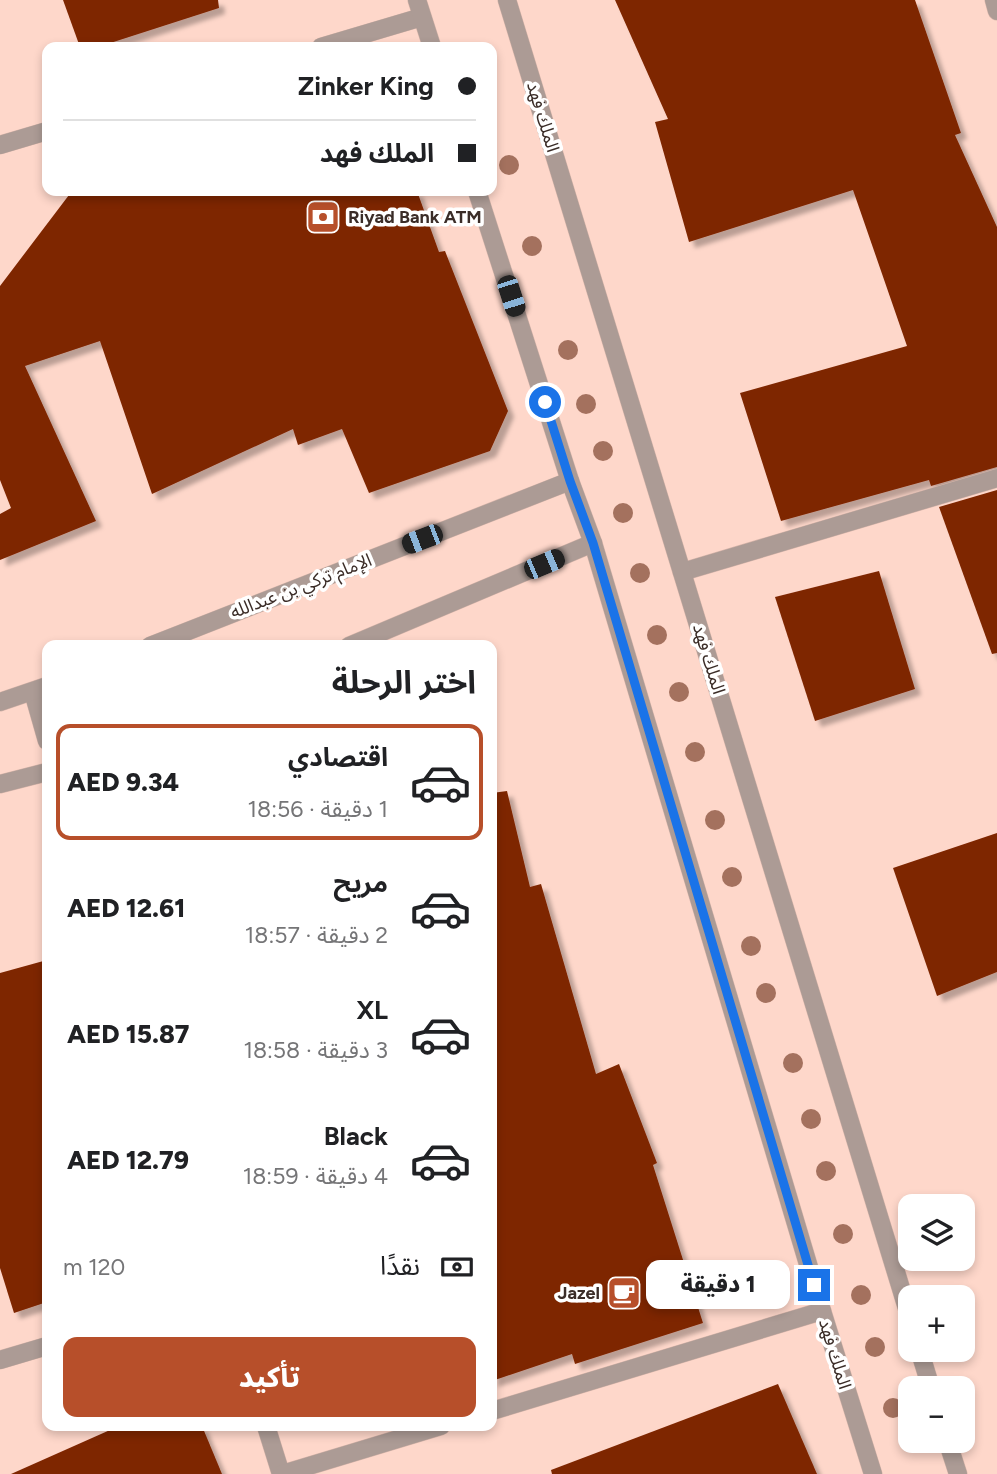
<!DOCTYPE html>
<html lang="ar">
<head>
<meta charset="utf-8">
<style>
  :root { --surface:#fff; --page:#f6f6f6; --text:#202124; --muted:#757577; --line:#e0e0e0; --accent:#b74f2a }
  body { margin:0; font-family:Figtree,"Noto Sans Arabic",sans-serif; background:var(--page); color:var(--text); direction:rtl; height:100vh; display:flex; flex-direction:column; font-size:26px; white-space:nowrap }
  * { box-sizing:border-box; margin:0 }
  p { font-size:23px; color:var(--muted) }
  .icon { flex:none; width:38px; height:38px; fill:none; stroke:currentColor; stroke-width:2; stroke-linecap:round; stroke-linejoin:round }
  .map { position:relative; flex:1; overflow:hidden; direction:ltr }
  .details { position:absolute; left:42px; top:640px; width:455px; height:791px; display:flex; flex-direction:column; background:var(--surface); border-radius:14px; box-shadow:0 4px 10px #0003; direction:rtl }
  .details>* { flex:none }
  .banner { position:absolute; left:42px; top:42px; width:455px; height:154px; border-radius:14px; box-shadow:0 4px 10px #0003; direction:rtl; display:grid; align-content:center; height:154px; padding:0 21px; background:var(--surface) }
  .tools { position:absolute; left:898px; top:1194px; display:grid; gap:14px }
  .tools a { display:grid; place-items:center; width:77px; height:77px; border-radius:14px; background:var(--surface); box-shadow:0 4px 10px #0003; font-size:35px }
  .end { position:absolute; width:32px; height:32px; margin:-16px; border:9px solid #1a73e8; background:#fff; box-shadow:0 0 0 4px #fff }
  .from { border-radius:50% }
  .bubble { position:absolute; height:49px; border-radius:14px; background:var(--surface); box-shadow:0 4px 10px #0003; font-size:23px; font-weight:800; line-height:49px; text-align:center; direction:rtl }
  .car { position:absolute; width:21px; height:42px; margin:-21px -10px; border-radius:9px; box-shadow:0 0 5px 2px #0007; background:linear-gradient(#222 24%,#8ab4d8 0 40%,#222 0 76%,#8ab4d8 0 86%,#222 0) }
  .banner b { display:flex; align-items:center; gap:24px; height:66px; font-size:26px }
  .banner b+b { border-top:2px solid var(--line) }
  .banner i { width:18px; height:18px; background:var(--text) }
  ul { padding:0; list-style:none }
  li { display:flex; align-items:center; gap:21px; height:116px; margin:0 14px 10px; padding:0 7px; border:4px solid transparent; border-radius:14px }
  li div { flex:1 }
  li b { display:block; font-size:26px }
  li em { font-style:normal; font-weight:800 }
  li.current { border-color:var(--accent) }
  li>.icon { width:63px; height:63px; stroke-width:1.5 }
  h2 { padding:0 21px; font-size:32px; line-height:84px }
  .pay { display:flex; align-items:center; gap:18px; height:77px; padding:0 21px; font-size:26px }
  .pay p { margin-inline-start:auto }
  .button { display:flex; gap:14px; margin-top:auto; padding:14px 21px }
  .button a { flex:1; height:80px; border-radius:14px; background:var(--accent); color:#fff; font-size:28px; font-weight:800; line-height:80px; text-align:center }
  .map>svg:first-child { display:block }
  .building { fill:#7e2600; filter:url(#shadow) }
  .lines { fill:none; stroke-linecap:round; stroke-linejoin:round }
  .minor-casing { stroke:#d7b5aa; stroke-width:19 }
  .tertiary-casing { stroke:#d7b5aa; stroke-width:19 }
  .minor { stroke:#ac9b95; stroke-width:18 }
  .tertiary { stroke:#ac9b95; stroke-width:18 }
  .tree { fill:#a4715e }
  .route { stroke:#1a73e8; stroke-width:9 }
  .labels { text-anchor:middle; stroke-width:7; stroke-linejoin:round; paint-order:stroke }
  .street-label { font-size:18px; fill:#3b2d28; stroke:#fff }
  .poi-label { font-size:18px; font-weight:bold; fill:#3b2d28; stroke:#fff; text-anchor:start }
</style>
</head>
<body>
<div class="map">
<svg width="997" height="1474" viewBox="0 0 997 1474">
  <defs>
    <filter id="shadow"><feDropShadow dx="6" dy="6" stdDeviation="2" flood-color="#0004"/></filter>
  </defs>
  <rect width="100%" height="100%" fill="#fed7ca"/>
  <g class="building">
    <polygon points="63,0 218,0 219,8 98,47 80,47"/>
    <polygon points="615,0 915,0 961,133 955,135 997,227 997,467 931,486 929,480 781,521 740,393 907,346 853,190 689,242 655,122 668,119"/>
    <polygon points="72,191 417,191 439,252 445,251 508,411 490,451 369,493 342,429 298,445 293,429 152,494 100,341 25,366 96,521 0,560 0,514 11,508 0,480 0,286"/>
    <polygon points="997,490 997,653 992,654 939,507"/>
    <polygon points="879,571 915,689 815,721 775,597"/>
    <polygon points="507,791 530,887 541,884 596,1074 619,1064 657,1163 653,1165 703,1323 575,1364 572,1354 492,1381 492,793"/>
    <polygon points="997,833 997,972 937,996 893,868"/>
    <polygon points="47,960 47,1302 14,1313 0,1268 0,973"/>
    <polygon points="778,1384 817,1474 552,1474 551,1470"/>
    <polygon points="119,1426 202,1426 222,1474 11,1474"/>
  </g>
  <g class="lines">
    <defs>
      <g id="minor">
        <polyline points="994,0 997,11"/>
        <polyline points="321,47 422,17"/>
        <polyline points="0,145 47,131"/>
        <polyline points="682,572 997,478"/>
        <polyline points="33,692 47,741"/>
        <polyline points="0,1360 47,1346"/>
        <polyline points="492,1411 822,1311"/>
        <polyline points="266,1426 281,1474"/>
        <polyline points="282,1474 441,1426"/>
      </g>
      <g id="tertiary">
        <polyline points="417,0 432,47"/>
        <polyline points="507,0 910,1318"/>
        <polyline points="477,191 570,481 593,543 822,1311 873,1474"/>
        <polyline points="150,646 570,481"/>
        <polyline points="349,646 593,543"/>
        <polyline points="0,702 47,686"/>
        <polyline points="0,784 47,772"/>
        <polyline points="919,1349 931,1388"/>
        <polyline points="947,1440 958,1474"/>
      </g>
    </defs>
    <use href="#minor" class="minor-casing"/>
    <use href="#tertiary" class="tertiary-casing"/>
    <use href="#minor" class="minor"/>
    <use href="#tertiary" class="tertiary"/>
  </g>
  <g class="tree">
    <circle cx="509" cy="165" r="10"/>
    <circle cx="532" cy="246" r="10"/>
    <circle cx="568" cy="350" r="10"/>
    <circle cx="586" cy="404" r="10"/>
    <circle cx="603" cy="451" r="10"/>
    <circle cx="623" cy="513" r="10"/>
    <circle cx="640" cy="573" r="10"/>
    <circle cx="657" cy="635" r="10"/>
    <circle cx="679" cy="692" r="10"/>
    <circle cx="695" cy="752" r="10"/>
    <circle cx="715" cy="820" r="10"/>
    <circle cx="732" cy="877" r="10"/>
    <circle cx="751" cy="946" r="10"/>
    <circle cx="766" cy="993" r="10"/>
    <circle cx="793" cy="1063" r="10"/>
    <circle cx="811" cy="1119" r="10"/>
    <circle cx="826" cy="1171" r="10"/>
    <circle cx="843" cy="1234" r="10"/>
    <circle cx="861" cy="1295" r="10"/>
    <circle cx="875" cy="1347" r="10"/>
    <circle cx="893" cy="1408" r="10"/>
  </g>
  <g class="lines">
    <polyline class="route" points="545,402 570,481 593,543 814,1285"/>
  </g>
  <defs>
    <symbol id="bank-square" viewBox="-11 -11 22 22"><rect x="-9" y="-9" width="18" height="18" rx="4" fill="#b74f2a" stroke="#fff"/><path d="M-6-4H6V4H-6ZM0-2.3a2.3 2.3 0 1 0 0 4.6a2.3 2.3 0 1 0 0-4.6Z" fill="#fff"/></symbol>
    <symbol id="cafe-square" viewBox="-11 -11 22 22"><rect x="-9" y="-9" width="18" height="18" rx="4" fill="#b74f2a" stroke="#fff"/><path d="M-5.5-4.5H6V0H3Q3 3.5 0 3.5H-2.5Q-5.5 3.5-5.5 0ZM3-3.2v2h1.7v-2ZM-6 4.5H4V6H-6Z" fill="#fff"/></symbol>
  </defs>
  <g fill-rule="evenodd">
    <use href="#bank-square" x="304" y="198" width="38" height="38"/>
    <use href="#cafe-square" x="605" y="1274" width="38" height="38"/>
  </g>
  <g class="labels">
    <g class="street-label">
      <text transform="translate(543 117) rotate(73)" y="6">الملك فهد</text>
      <text transform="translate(301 586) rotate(-21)" y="6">الإمام تركي بن عبدالله</text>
      <text transform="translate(709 659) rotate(73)" y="6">الملك فهد</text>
      <text transform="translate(835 1354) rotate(73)" y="6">الملك فهد</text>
    </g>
    <g class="poi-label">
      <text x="348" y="223">Riyad Bank ATM</text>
      <text x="600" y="1299" text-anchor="end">Jazel</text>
    </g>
  </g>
</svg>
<div class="tools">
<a><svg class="icon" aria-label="layers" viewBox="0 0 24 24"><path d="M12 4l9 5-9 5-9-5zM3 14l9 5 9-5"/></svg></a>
<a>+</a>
<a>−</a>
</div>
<i class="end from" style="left:545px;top:402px"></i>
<i class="end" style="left:814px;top:1285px"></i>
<div class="bubble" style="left:646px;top:1260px;width:144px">1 دقيقة</div>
<i class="car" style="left:511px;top:296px;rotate:162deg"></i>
<i class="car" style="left:422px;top:539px;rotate:249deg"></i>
<i class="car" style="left:544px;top:564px;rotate:67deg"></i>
<div class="banner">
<b><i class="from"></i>Zinker King</b>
<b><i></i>الملك فهد</b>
</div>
<section class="details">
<h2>اختر الرحلة</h2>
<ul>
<li class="current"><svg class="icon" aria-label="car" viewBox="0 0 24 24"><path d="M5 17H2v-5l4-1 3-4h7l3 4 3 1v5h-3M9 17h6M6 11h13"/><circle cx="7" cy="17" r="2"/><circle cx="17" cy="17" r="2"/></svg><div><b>اقتصادي</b><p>1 دقيقة · 18:56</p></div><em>AED 9.34</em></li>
<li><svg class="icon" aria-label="car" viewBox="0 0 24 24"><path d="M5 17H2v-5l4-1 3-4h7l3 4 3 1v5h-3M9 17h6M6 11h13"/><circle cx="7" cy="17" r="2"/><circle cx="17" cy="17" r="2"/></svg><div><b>مريح</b><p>2 دقيقة · 18:57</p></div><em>AED 12.61</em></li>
<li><svg class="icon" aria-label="car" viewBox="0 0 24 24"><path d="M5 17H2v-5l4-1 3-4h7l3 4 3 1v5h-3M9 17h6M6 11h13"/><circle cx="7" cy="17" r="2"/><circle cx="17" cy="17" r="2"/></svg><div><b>XL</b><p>3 دقيقة · 18:58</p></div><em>AED 15.87</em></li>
<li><svg class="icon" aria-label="car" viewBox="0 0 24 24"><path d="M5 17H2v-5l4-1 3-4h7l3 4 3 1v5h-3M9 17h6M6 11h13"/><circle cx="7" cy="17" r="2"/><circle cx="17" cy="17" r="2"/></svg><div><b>Black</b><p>4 دقيقة · 18:59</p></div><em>AED 12.79</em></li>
</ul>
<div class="pay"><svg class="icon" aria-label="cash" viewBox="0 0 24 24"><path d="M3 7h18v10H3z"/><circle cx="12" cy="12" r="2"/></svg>نقدًا<p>120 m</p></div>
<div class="button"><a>تأكيد</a></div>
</section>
</div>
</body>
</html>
